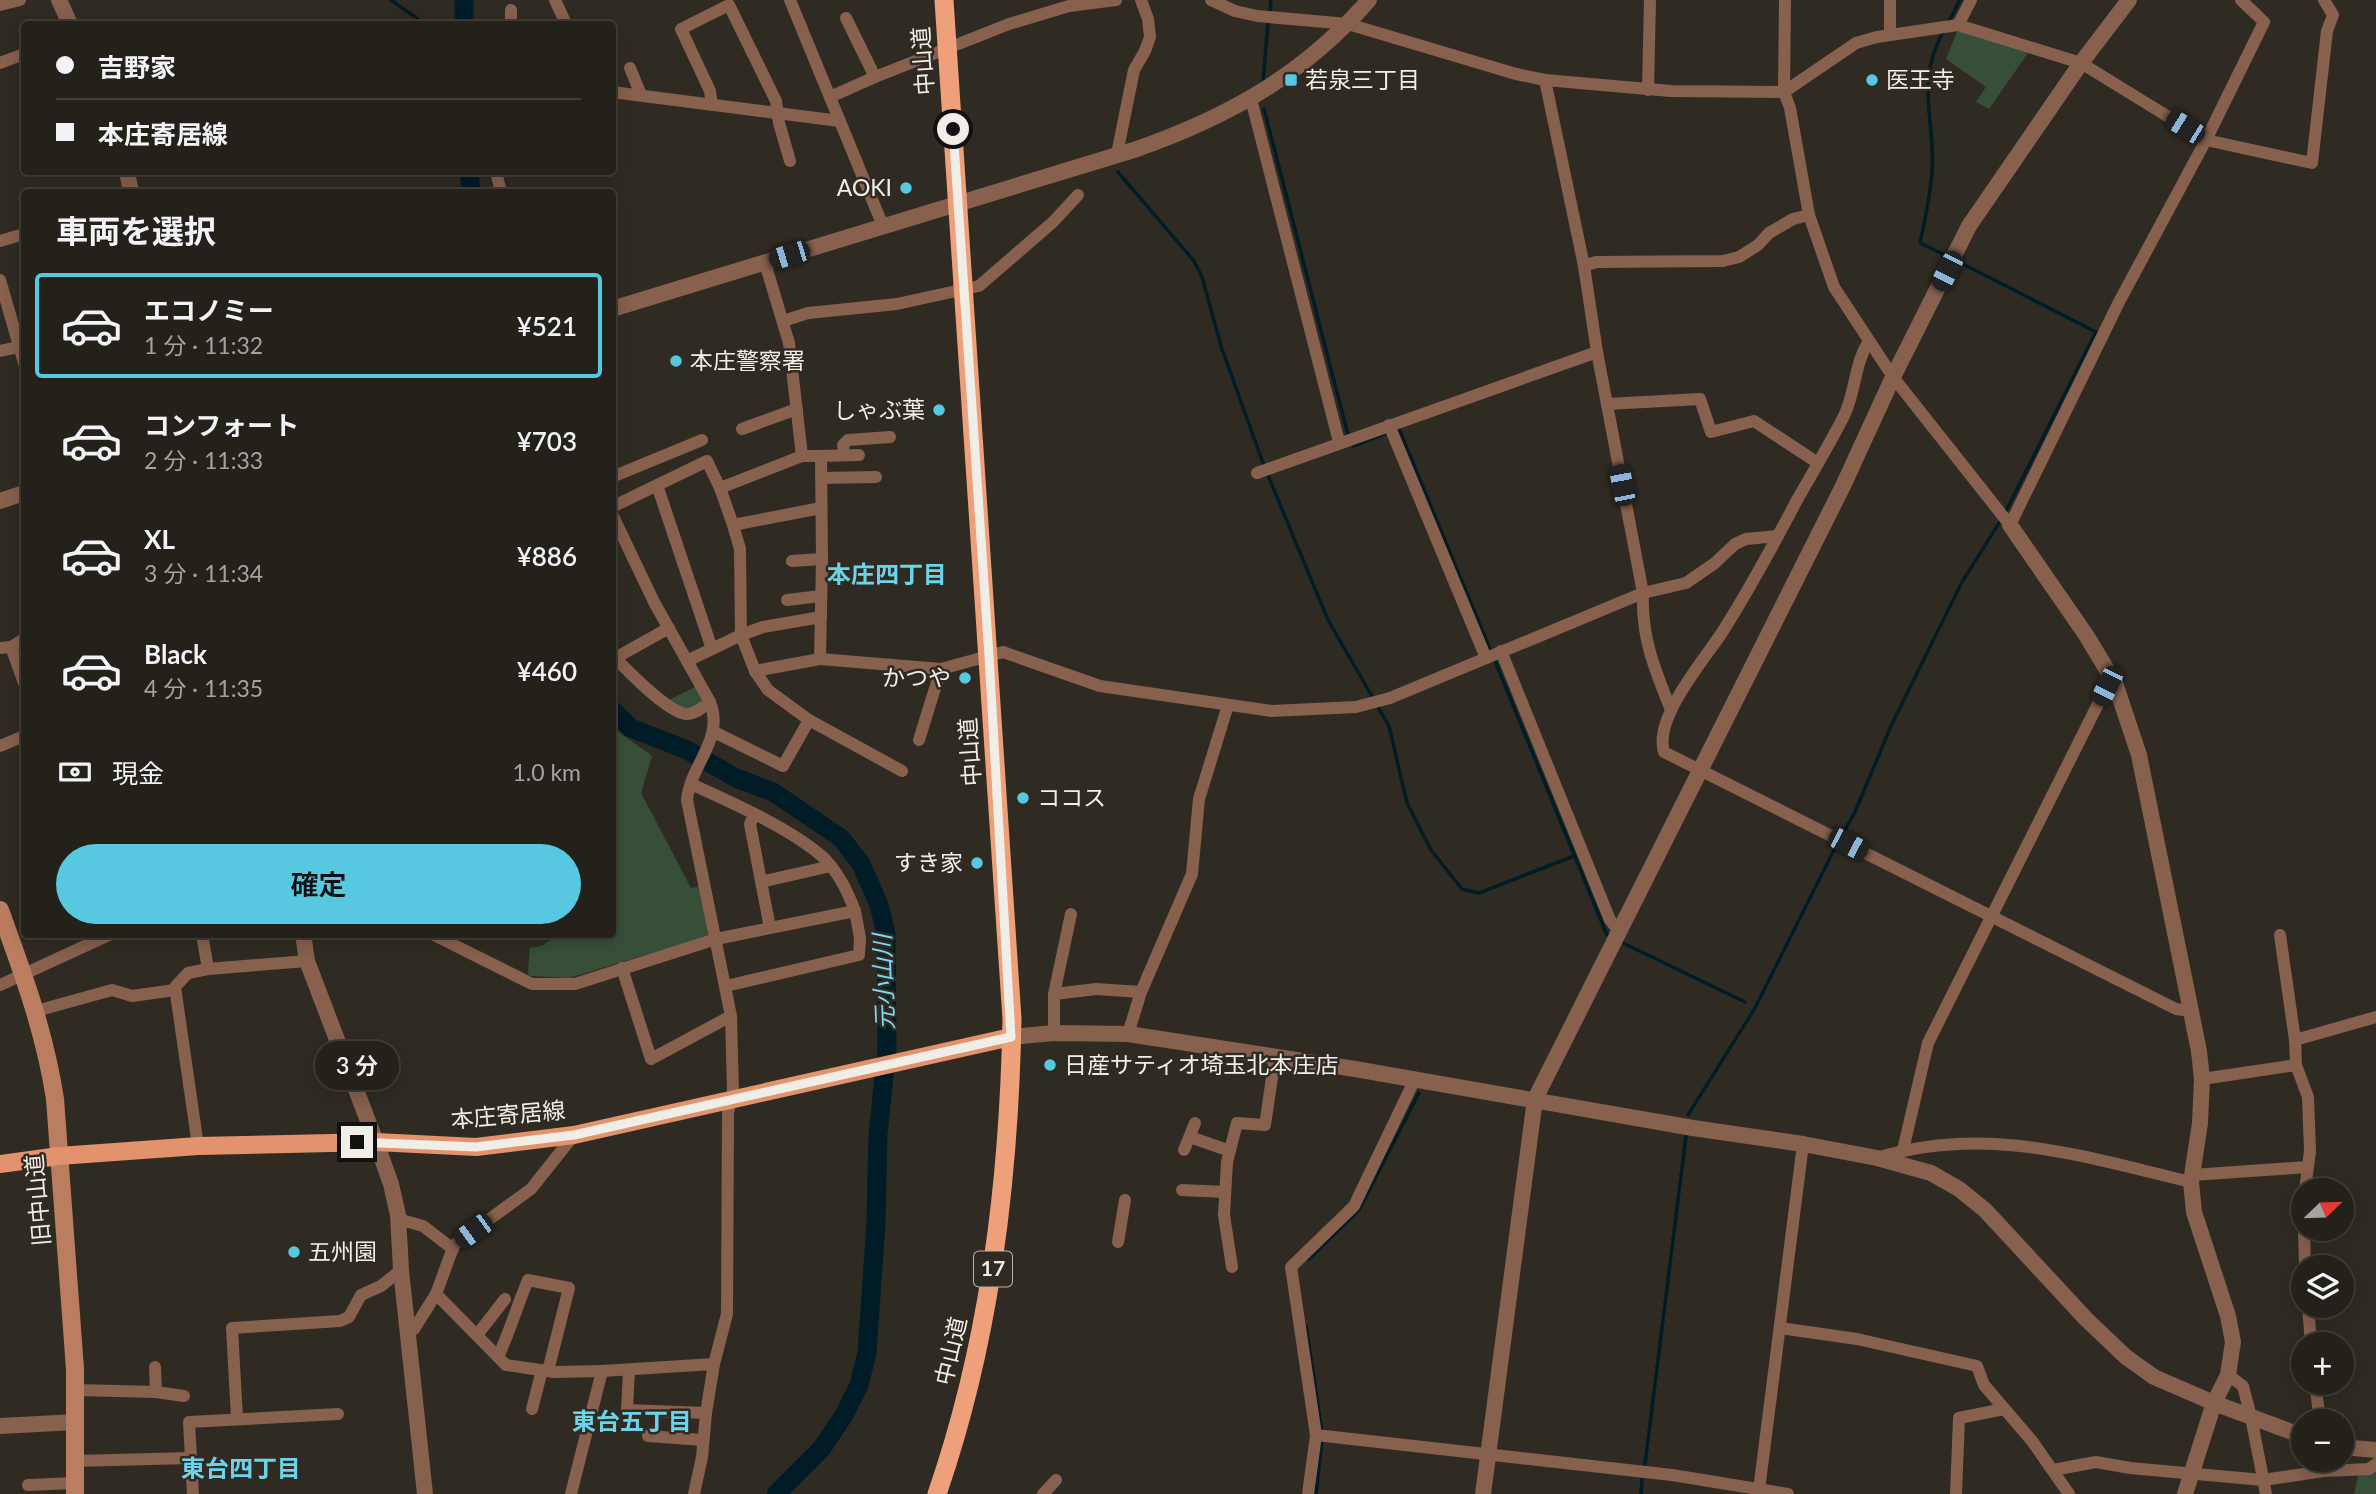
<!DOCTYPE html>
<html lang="ja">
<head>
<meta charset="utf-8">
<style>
  :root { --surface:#24201a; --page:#2c2823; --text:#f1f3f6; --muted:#a3a3a2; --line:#413e39; --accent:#56c9e1 }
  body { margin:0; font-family:Lato,"Noto Sans JP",sans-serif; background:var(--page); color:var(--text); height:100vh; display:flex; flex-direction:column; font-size:26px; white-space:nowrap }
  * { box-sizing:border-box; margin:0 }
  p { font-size:23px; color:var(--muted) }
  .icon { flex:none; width:38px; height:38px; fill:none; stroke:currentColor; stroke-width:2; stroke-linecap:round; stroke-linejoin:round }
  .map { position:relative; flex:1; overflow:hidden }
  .drawer { position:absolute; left:21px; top:189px; width:595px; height:749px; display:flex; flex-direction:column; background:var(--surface); border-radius:7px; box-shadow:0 4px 18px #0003,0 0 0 2px var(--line) }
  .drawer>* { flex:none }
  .banner { position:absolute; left:21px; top:21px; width:595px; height:154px; border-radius:7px; box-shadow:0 4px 18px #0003,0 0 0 2px var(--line); display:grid; align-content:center; height:154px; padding:0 35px; background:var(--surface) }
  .needle { width:46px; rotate:67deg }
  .buttons { position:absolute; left:2291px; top:1178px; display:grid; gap:14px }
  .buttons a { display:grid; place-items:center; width:63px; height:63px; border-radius:50%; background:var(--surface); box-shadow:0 4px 18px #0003,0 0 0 2px var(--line); font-size:35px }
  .end { position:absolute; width:32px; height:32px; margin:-16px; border:9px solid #f1eee8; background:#111; box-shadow:0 0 0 4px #111 }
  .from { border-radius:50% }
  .bubble { position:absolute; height:49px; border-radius:24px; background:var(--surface); box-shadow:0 4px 18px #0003,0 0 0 2px var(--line); font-size:23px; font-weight:600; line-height:49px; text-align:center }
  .car { position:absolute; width:21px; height:42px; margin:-21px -10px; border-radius:9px; box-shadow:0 0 5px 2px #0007; background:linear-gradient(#222 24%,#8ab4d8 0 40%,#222 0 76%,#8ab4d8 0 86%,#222 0) }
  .banner b { display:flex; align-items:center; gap:24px; height:66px; font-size:26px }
  .banner b+b { border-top:2px solid var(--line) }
  .banner i { width:18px; height:18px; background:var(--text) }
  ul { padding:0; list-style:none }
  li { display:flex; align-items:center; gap:21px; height:105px; margin:0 14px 10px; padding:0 21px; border:4px solid transparent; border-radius:7px }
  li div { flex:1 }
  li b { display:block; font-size:26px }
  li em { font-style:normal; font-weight:600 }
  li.on { border-color:var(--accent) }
  li>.icon { width:63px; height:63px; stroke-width:1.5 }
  h2 { padding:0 35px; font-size:32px; line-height:84px }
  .pay { display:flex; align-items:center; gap:18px; height:77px; padding:0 35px; font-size:26px }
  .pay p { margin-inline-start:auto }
  .cta { display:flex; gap:14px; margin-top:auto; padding:14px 35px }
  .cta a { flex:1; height:80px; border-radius:42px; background:var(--accent); color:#111; font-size:28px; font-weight:600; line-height:80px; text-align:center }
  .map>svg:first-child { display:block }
  .green { fill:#374f38 }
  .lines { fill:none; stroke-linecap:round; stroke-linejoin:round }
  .stream { stroke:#001c26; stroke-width:3.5 }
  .river { stroke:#001c26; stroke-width:19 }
  .minor { stroke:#87604e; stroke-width:12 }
  .tertiary { stroke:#87604e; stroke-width:16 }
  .secondary { stroke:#bb7d5f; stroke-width:18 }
  .primary { stroke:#e2926c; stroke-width:18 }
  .trunk { stroke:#eea07a; stroke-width:19 }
  .route { stroke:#f1eee8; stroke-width:9 }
  .poi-dot { fill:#56c9e1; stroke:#302b22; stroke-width:2.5 }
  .labels { text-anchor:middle; stroke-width:5; stroke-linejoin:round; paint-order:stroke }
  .shield { fill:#302b22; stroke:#b7b4ad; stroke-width:2 }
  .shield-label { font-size:21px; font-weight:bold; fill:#f1eee8 }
  .street-label { font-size:23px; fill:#f1eee8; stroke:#302b22 }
  .poi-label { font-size:23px; fill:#f1eee8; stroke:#302b22; text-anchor:start }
  .neighbourhood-label { font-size:24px; font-weight:bold; fill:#6cd3e9; stroke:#302b22 }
  .water-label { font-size:24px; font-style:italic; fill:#7cd8fa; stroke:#302b22 }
</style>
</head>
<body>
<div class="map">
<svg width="2376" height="1494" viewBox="0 0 2376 1494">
  <rect width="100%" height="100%" fill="#302b22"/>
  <g class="green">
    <polygon points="1963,28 2030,50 1989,109 1976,102 1986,87 1946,59 1957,32"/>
    <polygon points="697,686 704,699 688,711 667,701"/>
    <polygon points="613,728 652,756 641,793 691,888 701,886 708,936 569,978 529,976 528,971 530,948 542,946 557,935 612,934"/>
    <polygon points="2376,1470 2376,1494 2354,1494 2359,1472"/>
  </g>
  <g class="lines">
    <g class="stream">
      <polyline points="391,0 425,24"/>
      <polyline points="1270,12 1271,0"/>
      <polyline points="1948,23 1960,0"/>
      <path d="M1944 30C1914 84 1936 118 1932 173 1930 197 1925 220 1920 243L1947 256"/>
      <polyline points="1263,82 1268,22"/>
      <polyline points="1264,109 1348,435"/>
      <polyline points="1118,172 1194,261 1202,277 1221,346 1264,466"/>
      <polyline points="1957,261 2096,332 2005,513"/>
      <polyline points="1399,429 1490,649"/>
      <polyline points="1353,446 1387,433"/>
      <polyline points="1267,473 1328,620 1373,698"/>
      <polyline points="1495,661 1607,935"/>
      <polyline points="1378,707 1389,726 1407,803 1431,850 1462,889 1479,893 1574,856"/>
      <polyline points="1841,837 1855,812 1891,726 1962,582 2001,520"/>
      <polyline points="1623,943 1745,1002"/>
      <polyline points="1688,1115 1755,1008 1837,844"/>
      <polyline points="1309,1259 1359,1210 1419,1093"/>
      <polyline points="1306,1326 1322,1432"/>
      <polyline points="1645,1464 1686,1136"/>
      <polyline points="1316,1494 1322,1440"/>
      <polyline points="1641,1494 1642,1480"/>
    </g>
    <g class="river">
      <polyline points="464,24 464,0"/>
      <polyline points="469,172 471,192"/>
      <polyline points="612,710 631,728 687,750 736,778 773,792 841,838 861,864 879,905 886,933 887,1049 878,1134 876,1222 867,1353 859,1385 844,1415 822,1448 776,1494"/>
    </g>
    <g class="minor">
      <polyline points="555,0 566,24"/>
      <polyline points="790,0 883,226"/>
      <polyline points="1211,0 1235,11 1257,16 1348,24 1516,74 1545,80 1671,91 1784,92 1856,43 1877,37 1958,25 2081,63 2206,140 2312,163 2327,31 2333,15 2324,0"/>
      <polyline points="1785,0 1784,92 1790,108 1809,215 1834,287 1893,377 2010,525 2119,302 2206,140 2264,22 2241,0"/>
      <polyline points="0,5 20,0"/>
      <polyline points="511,10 511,24"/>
      <polyline points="846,18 875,77"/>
      <polyline points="1958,25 1971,0"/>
      <polyline points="1890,35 1890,0"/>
      <polyline points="0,63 24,54"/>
      <polyline points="630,68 641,95"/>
      <path d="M1545 80 1584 266 1597 352 1643 593C1641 637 1655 670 1671 710"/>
      <polyline points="1648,90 1650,0"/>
      <polyline points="612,92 840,121"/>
      <polyline points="830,97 875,77 1009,24 1069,6 1116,0"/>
      <polyline points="1251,99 1339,442"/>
      <polyline points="712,105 710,91 681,29 729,5 776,101 779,123 790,161"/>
      <polyline points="1117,154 1134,70 1145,51 1150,37 1148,19 1141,0"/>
      <polyline points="496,172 501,192"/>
      <polyline points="0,241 24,234"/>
      <polyline points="765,263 789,343 802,456 821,456 822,559 820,659"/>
      <polyline points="1584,266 1596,262 1723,261 1739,257 1758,245 1769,233 1793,219 1809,215"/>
      <polyline points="0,280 24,363"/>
      <polyline points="783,321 808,313 897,304 979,286 1053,222 1078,195"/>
      <path d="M1869 341C1854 364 1856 391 1844 416 1829 445 1813 472 1797 500 1774 544 1750 588 1723 631 1705 659 1653 718 1664 752L2176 1009 2191 1011"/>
      <polyline points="0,351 24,346"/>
      <polyline points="1607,404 1700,399 1711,432 1754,421 1818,463"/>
      <polyline points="1389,425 1486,658"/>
      <polyline points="742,429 797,409"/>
      <polyline points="844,455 843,445 848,440 890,437"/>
      <polyline points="821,456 859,455"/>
      <polyline points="1257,473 1597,352"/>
      <polyline points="612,477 702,440"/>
      <polyline points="821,478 876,477"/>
      <polyline points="657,485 712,649"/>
      <polyline points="720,488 802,456"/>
      <polyline points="612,507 707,461 720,488 733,525 821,508"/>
      <path d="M612 514 654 602 710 702C725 739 690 765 687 800L731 1016 733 1091 728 1113 727 1314 714 1364 706 1413 702 1457 694 1494"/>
      <polyline points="733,525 740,549 741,635 763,627 821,617"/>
      <polyline points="792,561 822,559"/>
      <polyline points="787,600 821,596"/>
      <path d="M669 628 617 657 619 662C633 676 666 710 685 714 693 716 704 706 710 702"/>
      <polyline points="11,647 24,683"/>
      <polyline points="0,648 11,647 24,639"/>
      <polyline points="1501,651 1610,920 1619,931"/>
      <polyline points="687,661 741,635 755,671 820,659 941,669 1003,652 1100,686 1272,711 1356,707 1390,698 1643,593 1686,583 1715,563 1735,544 1746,539 1778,536"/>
      <polyline points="809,720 902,771"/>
      <polyline points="714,732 783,766 809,720 768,690 755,671"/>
      <polyline points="919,740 941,669"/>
      <polyline points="0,746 24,736"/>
      <polyline points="754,815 750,824 770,928"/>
      <polyline points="761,882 831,866"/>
      <polyline points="202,934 208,969"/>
      <path d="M432 934 532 984H575L716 939 855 911C848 892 839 874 825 859 794 830 731 802 691 784"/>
      <polyline points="622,968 651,1059 731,1016"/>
      <polyline points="0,985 111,934"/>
      <polyline points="726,986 859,955 860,938 855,911"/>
      <polyline points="1054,994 1096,989 1141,992"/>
      <polyline points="36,1011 112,990 132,996 175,990"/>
      <polyline points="1054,1033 1054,994 1071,914"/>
      <polyline points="1128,1034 1141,992 1192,874 1199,799 1228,705"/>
      <polyline points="2295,1040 2376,1017"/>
      <polyline points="2296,1065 2308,1097 2310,1151 2305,1190"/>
      <polyline points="2202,1079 2296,1065 2295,1040 2280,935"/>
      <polyline points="1190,1137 1230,1151"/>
      <polyline points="198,1146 175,987 188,973 208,969 307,961"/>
      <polyline points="1184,1150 1195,1123"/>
      <polyline points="1903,1150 1928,1043 2107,686 2115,683"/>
      <path d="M1877 1158C1987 1124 2084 1157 2191 1182"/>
      <polyline points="2192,1175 2308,1167"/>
      <polyline points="1182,1190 1225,1192"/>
      <polyline points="398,1219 423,1226 453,1249"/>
      <polyline points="2304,1228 2305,1267"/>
      <polyline points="1118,1242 1125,1200"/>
      <polyline points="1232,1267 1224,1215 1227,1162 1237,1123 1265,1125 1275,1057"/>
      <polyline points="436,1294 506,1365 554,1372 602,1371"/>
      <polyline points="2308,1306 2311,1344"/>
      <polyline points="1780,1328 1857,1339 1977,1366 1984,1385 2032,1441 2069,1494"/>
      <polyline points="408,1334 414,1329 436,1294 454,1245 531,1189 574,1135"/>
      <polyline points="477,1335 505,1299"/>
      <path d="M498 1357C510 1331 517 1306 528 1280L569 1288 548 1371"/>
      <polyline points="155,1367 156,1392"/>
      <polyline points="629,1371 627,1410 706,1413"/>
      <polyline points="2228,1375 2243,1386 2251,1417 2266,1494"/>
      <polyline points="2315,1382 2320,1421"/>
      <polyline points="75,1390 156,1392 184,1396"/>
      <polyline points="532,1409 542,1370"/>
      <polyline points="237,1418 232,1328 340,1321 349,1317 361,1295 381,1286 401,1270"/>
      <polyline points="1316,1435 1672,1475 1788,1494"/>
      <polyline points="648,1436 703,1440"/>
      <polyline points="75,1461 190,1458"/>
      <polyline points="2053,1470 2096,1462 2130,1468 2263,1480 2324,1471 2369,1469 2376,1464"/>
      <polyline points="28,1485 75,1483"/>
      <polyline points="1759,1490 1803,1144"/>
      <polyline points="193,1494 189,1422 338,1414"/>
      <polyline points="571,1494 602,1371 714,1364"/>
      <polyline points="1043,1494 1056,1480"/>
      <polyline points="1308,1494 1316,1435 1291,1267 1354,1206 1414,1081"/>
      <polyline points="1956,1494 1959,1418 2004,1409"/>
    </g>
    <g class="tertiary">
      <polyline points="59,0 70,24"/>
      <polyline points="127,172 131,192"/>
      <path d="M612 309 1137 149C1230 116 1303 75 1369 0"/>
      <polyline points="0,501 24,493"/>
      <polyline points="2010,525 2086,635 2115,683 2139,755 2199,1051 2202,1079 2200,1123 2191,1182 2194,1212 2228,1316 2233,1342 2228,1375 2214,1403 2185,1494"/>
      <polyline points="303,934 307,961 376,1142 391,1184 398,1215 401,1270 425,1494"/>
      <polyline points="1011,1037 1054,1033 1128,1034 1355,1069 1693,1128 1803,1144 1877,1158 1931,1173 1959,1189 1985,1210 2086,1319 2126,1357 2154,1377 2214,1403 2303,1436"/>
      <polyline points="0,1426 76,1422"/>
      <polyline points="2342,1447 2376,1450"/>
      <polyline points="1483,1494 1535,1099 1843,486 1893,377 1969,226 2081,63 2129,0"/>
    </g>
    <path class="secondary" d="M0 910C23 973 45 1033 55 1099L75 1369V1494"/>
    <polyline class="primary" points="0,1164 59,1156 198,1146 376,1142 476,1147 574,1135 1011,1037"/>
    <path class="trunk" d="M937 1494C990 1341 1009 1180 1012 1019L944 0"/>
  </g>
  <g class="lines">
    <polyline class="route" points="357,1142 476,1147 574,1135 1011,1037 989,656 953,129"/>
  </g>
  <g class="poi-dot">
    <rect x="1284" y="73" width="14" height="14" rx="3.5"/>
    <circle cx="1872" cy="80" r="7"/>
    <circle cx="906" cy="188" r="7"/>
    <circle cx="676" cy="361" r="7"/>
    <circle cx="939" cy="410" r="7"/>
    <circle cx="965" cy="678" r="7"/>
    <circle cx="1023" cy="798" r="7"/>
    <circle cx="977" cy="863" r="7"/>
    <circle cx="1050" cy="1065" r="7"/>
    <circle cx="294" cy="1252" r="7"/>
  </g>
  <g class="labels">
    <rect class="shield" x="974" y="1251.5" width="38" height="35" rx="5"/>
    <g class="shield-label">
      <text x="993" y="1276">17</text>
    </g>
    <g class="street-label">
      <text transform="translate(923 61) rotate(-94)" y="8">中山道</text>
      <text transform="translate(970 752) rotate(-94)" y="8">中山道</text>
      <text transform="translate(508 1115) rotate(-5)" y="8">本庄寄居線</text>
      <text transform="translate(38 1200) rotate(-95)" y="8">旧中山道</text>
      <text transform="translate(951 1351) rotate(-77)" y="8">中山道</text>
    </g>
    <g class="poi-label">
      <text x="1305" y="88">若泉三丁目</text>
      <text x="1886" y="88">医王寺</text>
      <text x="892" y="196" text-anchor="end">AOKI</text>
      <text x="690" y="369">本庄警察署</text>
      <text x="925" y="418" text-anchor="end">しゃぶ葉</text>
      <text x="951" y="686" text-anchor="end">かつや</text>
      <text x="1037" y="806">ココス</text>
      <text x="963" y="871" text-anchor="end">すき家</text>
      <text x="1064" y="1073">日産サティオ埼玉北本庄店</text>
      <text x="308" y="1260">五州園</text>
    </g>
    <g class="neighbourhood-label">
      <text x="887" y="583">本庄四丁目</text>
      <text x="632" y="1430">東台五丁目</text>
      <text x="241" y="1477">東台四丁目</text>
    </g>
    <g class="water-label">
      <text transform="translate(884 982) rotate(-92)" y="8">元小山川</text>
    </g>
  </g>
</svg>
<div class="buttons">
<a><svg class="needle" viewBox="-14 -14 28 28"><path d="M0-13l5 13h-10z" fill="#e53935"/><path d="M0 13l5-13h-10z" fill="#a3a3a2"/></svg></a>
<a><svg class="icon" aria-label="layers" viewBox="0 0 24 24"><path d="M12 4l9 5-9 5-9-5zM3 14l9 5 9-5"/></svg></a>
<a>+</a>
<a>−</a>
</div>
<i class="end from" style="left:953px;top:129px"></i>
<i class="end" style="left:357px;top:1142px"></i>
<div class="bubble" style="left:315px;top:1041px;width:84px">3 分</div>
<i class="car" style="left:2185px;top:127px;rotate:302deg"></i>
<i class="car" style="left:789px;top:255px;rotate:253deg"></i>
<i class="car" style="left:1947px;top:271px;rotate:207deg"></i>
<i class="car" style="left:1622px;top:485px;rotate:349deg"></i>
<i class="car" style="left:2107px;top:686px;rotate:206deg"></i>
<i class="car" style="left:1848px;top:844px;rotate:117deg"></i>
<i class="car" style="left:473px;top:1231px;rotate:234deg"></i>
<div class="banner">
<b><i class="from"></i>吉野家</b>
<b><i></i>本庄寄居線</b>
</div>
<section class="drawer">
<h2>車両を選択</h2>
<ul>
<li class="on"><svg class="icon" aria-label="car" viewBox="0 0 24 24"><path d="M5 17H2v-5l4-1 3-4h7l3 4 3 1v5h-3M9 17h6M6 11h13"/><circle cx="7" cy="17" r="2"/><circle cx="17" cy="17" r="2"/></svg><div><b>エコノミー</b><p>1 分 · 11:32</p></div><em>¥521</em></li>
<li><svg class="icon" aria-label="car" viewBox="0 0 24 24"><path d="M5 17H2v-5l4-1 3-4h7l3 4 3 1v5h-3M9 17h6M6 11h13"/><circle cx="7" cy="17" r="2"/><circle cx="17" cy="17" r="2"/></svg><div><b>コンフォート</b><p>2 分 · 11:33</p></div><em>¥703</em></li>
<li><svg class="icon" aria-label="car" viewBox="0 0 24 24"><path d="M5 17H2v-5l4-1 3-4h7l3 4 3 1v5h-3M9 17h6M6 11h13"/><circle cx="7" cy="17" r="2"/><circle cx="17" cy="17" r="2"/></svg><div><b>XL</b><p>3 分 · 11:34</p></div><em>¥886</em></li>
<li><svg class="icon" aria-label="car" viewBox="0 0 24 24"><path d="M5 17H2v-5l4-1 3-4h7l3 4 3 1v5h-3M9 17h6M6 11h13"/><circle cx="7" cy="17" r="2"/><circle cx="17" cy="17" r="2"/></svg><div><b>Black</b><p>4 分 · 11:35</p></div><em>¥460</em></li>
</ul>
<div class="pay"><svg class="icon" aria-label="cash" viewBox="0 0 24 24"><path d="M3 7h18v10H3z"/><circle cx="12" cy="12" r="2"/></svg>現金<p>1.0 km</p></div>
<div class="cta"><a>確定</a></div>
</section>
</div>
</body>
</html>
